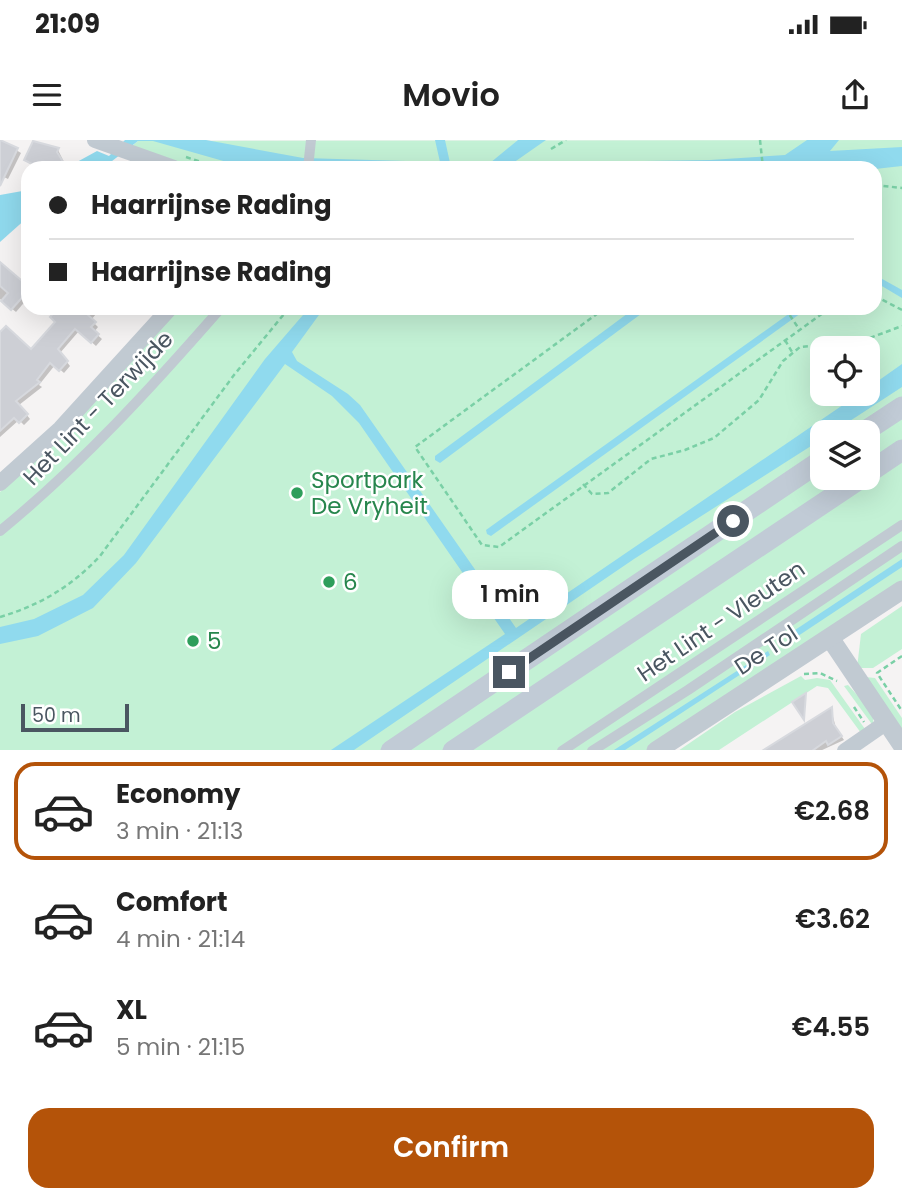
<!DOCTYPE html>
<html lang="en">
<head>
<meta charset="utf-8">
<style>
  :root { --surface:#fff; --page:#f6f6f6; --text:#222; --muted:#767676; --line:#e0e0e0; --accent:#b45309 }
  body { margin:0; font-family:Poppins,sans-serif; background:var(--page); color:var(--text); height:100vh; display:flex; flex-direction:column; font-size:26px; white-space:nowrap }
  * { box-sizing:border-box; margin:0 }
  p { font-size:23px; color:var(--muted) }
  .icon { flex:none; width:38px; height:38px; fill:none; stroke:currentColor; stroke-width:2; stroke-linecap:round; stroke-linejoin:round }
  .map { position:relative; height:610px; overflow:hidden }
  .sheet { display:flex; flex-direction:column; background:var(--surface); flex:1 }
  .sheet>* { flex:none }
  .guide { position:absolute; left:21px; top:21px; width:861px; height:154px; border-radius:21px; box-shadow:0 7px 28px #0002; display:grid; align-content:center; height:154px; padding:0 28px; background:var(--surface) }
  .tools { position:absolute; left:810px; top:196px; display:grid; gap:14px }
  .tools a { display:grid; place-items:center; width:70px; height:70px; border-radius:14px; background:var(--surface); box-shadow:0 7px 28px #0002; font-size:35px }
  .scale { position:absolute; left:21px; bottom:18px; width:108px; box-sizing:border-box; padding-left:7px; border:4px solid #4a5661; border-top:0; font-size:19px; line-height:24px; white-space:nowrap; color:#4a5661; -webkit-text-stroke:5px #fff; paint-order:stroke }
  .end { position:absolute; width:32px; height:32px; margin:-16px; border:9px solid #4a5661; background:#fff; box-shadow:0 0 0 4px #fff }
  .from { border-radius:50% }
  .bubble { position:absolute; height:49px; border-radius:21px; background:var(--surface); box-shadow:0 7px 28px #0002; font-size:23px; font-weight:600; line-height:49px; text-align:center }
  .guide b { display:flex; align-items:center; gap:24px; height:66px; font-size:26px }
  .guide b+b { border-top:2px solid var(--line) }
  .guide i { width:18px; height:18px; background:var(--text) }
  ul { padding:12px 0 0; list-style:none }
  li { display:flex; align-items:center; gap:21px; height:98px; margin:0 14px 10px; padding:0 14px; border:4px solid transparent; border-radius:21px }
  li div { flex:1 }
  li b { display:block; font-size:26px }
  li em { font-style:normal; font-weight:600 }
  li.on { border-color:var(--accent) }
  li>.icon { width:63px; height:63px; stroke-width:1.5 }
  .button { display:flex; gap:14px; margin-top:auto; padding:14px 28px }
  .button a { flex:1; height:80px; border-radius:21px; background:var(--accent); color:#fff; font-size:28px; font-weight:600; line-height:80px; text-align:center }
  .status { display:flex; justify-content:space-between; align-items:center; height:49px; padding:0 35px; background:var(--surface); direction:ltr }
  .status svg { height:19px; fill:currentColor }
  header { display:flex; justify-content:space-between; align-items:center; height:91px; padding:0 28px; background:var(--surface); font-size:32px; font-weight:600 }
  .map>svg:first-child { display:block }
  .green { fill:#c3f1d5; fill-rule:evenodd }
  .water { fill:#90daee }
  .shadow { fill:#0003 }
  .building { fill:#cdcfd5; stroke:#d7d9de; stroke-width:2 }
  .lines { fill:none; stroke-linecap:round; stroke-linejoin:round }
  .path { stroke:#7ad0a6; stroke-width:2.5; stroke-dasharray:5 3.5; stroke-linecap:butt }
  .pedestrian { stroke:#c1cad2; stroke-width:10 }
  .minor { stroke:#c1cad2; stroke-width:16 }
  .tertiary { stroke:#c1cad2; stroke-width:19 }
  .secondary { stroke:#c1cbd6; stroke-width:21 }
  .route { stroke:#4a5661; stroke-width:9 }
  .leisure-dot { fill:#2e9e5b; stroke:#fff; stroke-width:2.5 }
  .labels { text-anchor:middle; stroke-width:5; stroke-linejoin:round; paint-order:stroke }
  .street-label { font-size:23px; fill:#4a5661; stroke:#fff }
  .leisure-label { font-size:23px; fill:#27864d; stroke:#fff; text-anchor:start }
</style>
</head>
<body>
<div class="status"><b>21:09</b><svg viewBox="0 0 49 12"><path d="M0 12V9h3v3zM5 12V6h3v6zM10 12V3h3v9zM15 12V0h3v12zM26 1h20v11H26zM47 4h2v5h-2z"/></svg></div>
<header><svg class="icon" aria-label="menu" viewBox="0 0 24 24"><path d="M4 6h16M4 12h16M4 18h16"/></svg>Movio<svg class="icon" aria-label="share" viewBox="0 0 24 24"><path d="M12 15V3M7 8l5-5 5 5M5 13v7h14v-7"/></svg></header>
<div class="map">
<svg width="902" height="611" viewBox="0 0 902 611">
  <rect width="100%" height="100%" fill="#f5f3f3"/>
  <g class="green">
    <path d="M902 0V458L671 610H0V352L177 168H875V28H181L127 10 138 1ZM822 208H868V254H822ZM822 292H868V338H822Z"/>
    <polygon points="902,466 902,509 873,528 857,528 861,494"/>
    <polygon points="801,536 805,540 817,538 830,540 865,589 861,593 828,548 817,546 719,610 678,611 735,572"/>
    <polygon points="865,537 875,538 902,578 902,591"/>
    <polygon points="848,545 872,571 874,587 844,546"/>
  </g>
  <g class="water">
    <polygon points="125,0 206,0 303,18 440,22 435,0 445,0 450,23 490,23 518,0 546,0 513,23 710,20 785,15 807,0 839,0 830,11 902,7 902,26 875,29 248,28 153,1 138,1 103,28 66,28 97,11 109,16"/>
    <polygon points="28,50 28,77 0,102 0,55"/>
    <polygon points="875,135 902,150 902,158 875,142"/>
    <polygon points="309,168 324,168 292,212 297,221 348,254 360,265 516,488 859,254 868,254 868,248 902,224 902,247 833,292 822,292 822,299 634,419 354,610 331,610 505,494 359,283 332,256 285,224 136,423 93,468 38,496 0,504 0,487 34,479 83,455 124,415 265,219"/>
    <polygon points="635,168 649,168 440,323 435,320 435,316"/>
    <polygon points="797,168 808,168 491,396 487,394 486,390"/>
    <polygon points="902,419 902,427 795,498 792,492"/>
    <polygon points="768,511 770,515 625,610 614,610"/>
  </g>
  <g class="shadow">
    <polygon points="0,0 21,13 8,39 0,35"/>
    <polygon points="34,3 58,10 67,28 39,28 30,24 26,20"/>
    <polygon points="0,124 28,149 28,158 16,172 0,159"/>
    <polygon points="60,168 101,168 91,180 98,187 94,192 102,199 96,206 79,191 60,213 70,226 64,233 55,225 39,245 42,247 19,265 30,279 24,285 19,280 0,297 0,195 31,212 57,182 52,177"/>
    <polygon points="831,569 836,588 844,600 820,611 770,611"/>
  </g>
  <g class="building">
    <polygon points="0,0 18,8 0,46"/>
    <polygon points="33,1 59,8 57,12 65,25 40,28 24,20"/>
    <polygon points="0,122 28,146 28,151 11,170 1,161 8,153 0,146"/>
    <polygon points="58,168 67,174 72,168 80,168 96,182 91,187 99,194 91,203 75,189 58,209 68,221 59,231 50,223 37,240 40,242 16,261 28,274 19,283 14,278 0,291 0,192 6,186 31,209 55,182 50,177"/>
    <polygon points="806,553 804,580 792,562"/>
    <polygon points="832,567 833,583 842,596 828,605 826,601 812,611 762,611"/>
  </g>
  <g class="lines">
    <g class="path">
      <polyline points="760,0 763,28"/>
      <polyline points="551,9 566,0"/>
      <polyline points="186,17 219,28"/>
      <polyline points="875,45 902,48"/>
      <polyline points="875,156 902,170"/>
      <polyline points="605,168 415,307 482,405 499,407 830,168"/>
      <polyline points="785,168 799,189"/>
      <polyline points="785,200 792,212"/>
      <polyline points="583,344 592,354 608,353 651,319 685,310 714,298 759,260 783,221 800,207 859,202 902,186"/>
      <path d="M0 477C40 465 71 447 100 416L234 235 289 168"/>
      <polyline points="902,516 877,533 902,571"/>
      <polyline points="804,534 820,533 837,541"/>
      <polyline points="854,567 864,582"/>
    </g>
    <g class="pedestrian">
      <polyline points="308,28 311,0"/>
      <path d="M0 391C81 325 152 247 221 168"/>
      <polyline points="562,611 902,385"/>
      <polyline points="592,611 688,550 902,406"/>
    </g>
    <g class="minor">
      <polyline points="95,0 174,28"/>
      <polyline points="0,343 60,289 170,168"/>
      <polyline points="845,611 887,582"/>
    </g>
    <g class="tertiary">
      <polyline points="830,498 902,605"/>
      <polyline points="656,611 902,450"/>
    </g>
    <g class="secondary">
      <polyline points="864,292 902,267"/>
      <polyline points="868,333 902,310"/>
      <polyline points="391,611 822,320"/>
      <polyline points="453,611 861,338"/>
    </g>
  </g>
  <g class="lines">
    <polyline class="route" points="509,532 733,381"/>
  </g>
  <g class="leisure-dot">
    <circle cx="297" cy="353" r="7"/>
    <circle cx="329" cy="442" r="7"/>
    <circle cx="193" cy="501" r="7"/>
  </g>
  <g class="labels">
    <g class="street-label">
      <text transform="translate(98 268) rotate(-46)" y="8">Het Lint - Terwijde</text>
      <text transform="translate(721 481) rotate(-34)" y="8">Het Lint - Vleuten</text>
      <text transform="translate(766 510) rotate(-33)" y="8">De Tol</text>
    </g>
    <g class="leisure-label">
      <text x="311" y="348">Sportpark<tspan x="311" dy="26">De Vryheit</tspan></text>
      <text x="343" y="450">6</text>
      <text x="207" y="509">5</text>
    </g>
  </g>
</svg>
<div class="tools">
<a><svg class="icon" aria-label="locate" viewBox="0 0 24 24"><circle cx="12" cy="12" r="6"/><path d="M12 2v4M12 18v4M2 12h4M18 12h4"/></svg></a>
<a><svg class="icon" aria-label="layers" viewBox="0 0 24 24"><path d="M12 4l9 5-9 5-9-5zM3 14l9 5 9-5"/></svg></a>
</div>
<div class="scale">50 m</div>
<i class="end from" style="left:733px;top:381px"></i>
<i class="end" style="left:509px;top:532px"></i>
<div class="bubble" style="left:452px;top:430px;width:116px">1 min</div>
<div class="guide">
<b><i class="from"></i>Haarrijnse Rading</b>
<b><i></i>Haarrijnse Rading</b>
</div>
</div>
<section class="sheet">
<ul>
<li class="on"><svg class="icon" aria-label="car" viewBox="0 0 24 24"><path d="M5 17H2v-5l4-1 3-4h7l3 4 3 1v5h-3M9 17h6M6 11h13"/><circle cx="7" cy="17" r="2"/><circle cx="17" cy="17" r="2"/></svg><div><b>Economy</b><p>3 min · 21:13</p></div><em>€2.68</em></li>
<li><svg class="icon" aria-label="car" viewBox="0 0 24 24"><path d="M5 17H2v-5l4-1 3-4h7l3 4 3 1v5h-3M9 17h6M6 11h13"/><circle cx="7" cy="17" r="2"/><circle cx="17" cy="17" r="2"/></svg><div><b>Comfort</b><p>4 min · 21:14</p></div><em>€3.62</em></li>
<li><svg class="icon" aria-label="car" viewBox="0 0 24 24"><path d="M5 17H2v-5l4-1 3-4h7l3 4 3 1v5h-3M9 17h6M6 11h13"/><circle cx="7" cy="17" r="2"/><circle cx="17" cy="17" r="2"/></svg><div><b>XL</b><p>5 min · 21:15</p></div><em>€4.55</em></li>
</ul>
<div class="button"><a>Confirm</a></div>
</section>
</body>
</html>
